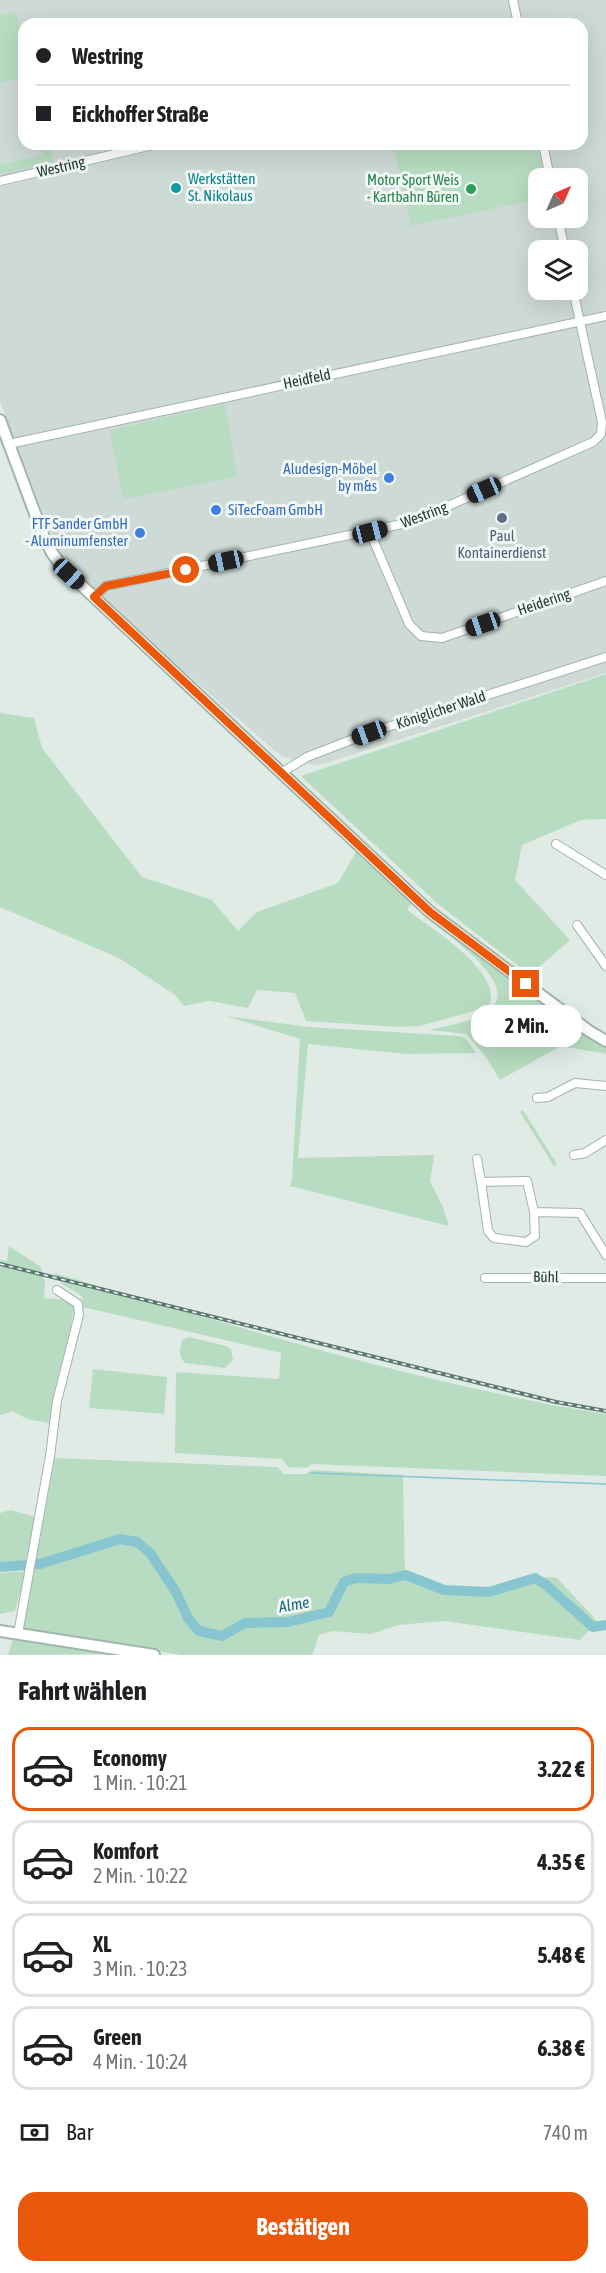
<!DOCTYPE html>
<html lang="de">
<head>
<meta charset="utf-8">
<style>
  :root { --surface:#fff; --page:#f2f2f2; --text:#202124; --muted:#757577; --line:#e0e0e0; --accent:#ea580c }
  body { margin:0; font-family:"Asap Condensed",sans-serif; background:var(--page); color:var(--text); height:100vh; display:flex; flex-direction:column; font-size:22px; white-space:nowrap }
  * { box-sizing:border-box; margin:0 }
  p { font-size:20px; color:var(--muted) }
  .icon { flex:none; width:33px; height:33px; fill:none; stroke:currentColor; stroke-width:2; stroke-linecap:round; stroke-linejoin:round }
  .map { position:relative; height:1655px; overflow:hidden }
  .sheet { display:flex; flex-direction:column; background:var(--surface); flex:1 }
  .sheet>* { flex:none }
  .top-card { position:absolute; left:18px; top:18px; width:570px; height:132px; border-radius:18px; box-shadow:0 6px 24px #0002; display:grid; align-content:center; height:132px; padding:0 18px; background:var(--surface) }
  .needle { width:39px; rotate:45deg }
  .buttons { position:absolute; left:528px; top:168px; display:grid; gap:12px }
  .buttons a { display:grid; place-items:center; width:60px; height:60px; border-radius:12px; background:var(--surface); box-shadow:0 6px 24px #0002; font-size:30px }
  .end { position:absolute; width:27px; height:27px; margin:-14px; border:8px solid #ea580c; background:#fff; box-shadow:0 0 0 3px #fff }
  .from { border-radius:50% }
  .bubble { position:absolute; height:42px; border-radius:18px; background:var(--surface); box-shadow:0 6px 24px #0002; font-size:20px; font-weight:700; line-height:42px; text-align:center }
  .car { position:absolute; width:18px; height:36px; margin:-18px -9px; border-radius:8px; box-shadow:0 0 4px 2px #0007; background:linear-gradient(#222 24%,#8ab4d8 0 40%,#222 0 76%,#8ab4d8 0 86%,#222 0) }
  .top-card b { display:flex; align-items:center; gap:21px; height:57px; font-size:22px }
  .top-card b+b { border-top:2px solid var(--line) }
  .top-card i { width:15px; height:15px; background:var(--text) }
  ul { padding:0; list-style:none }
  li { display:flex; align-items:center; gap:18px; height:84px; margin:0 12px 9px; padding:0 6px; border:3px solid var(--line); border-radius:18px }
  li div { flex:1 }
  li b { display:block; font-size:22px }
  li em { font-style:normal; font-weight:700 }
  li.current { border-color:var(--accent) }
  li>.icon { width:54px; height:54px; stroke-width:1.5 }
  h2 { padding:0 18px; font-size:27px; line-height:72px }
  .pay { display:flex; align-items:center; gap:15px; height:66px; padding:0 18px; font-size:22px }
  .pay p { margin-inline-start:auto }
  .button { display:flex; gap:12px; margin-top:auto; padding:12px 18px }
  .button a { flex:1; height:69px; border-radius:18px; background:var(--accent); color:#fff; font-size:24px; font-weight:700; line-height:69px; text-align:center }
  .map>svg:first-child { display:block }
  .built { fill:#cedad5; fill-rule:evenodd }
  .green { fill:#b8dcc1 }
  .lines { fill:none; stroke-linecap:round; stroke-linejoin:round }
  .stream { stroke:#87c6d0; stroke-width:1.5 }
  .river { stroke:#87c6d0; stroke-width:10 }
  .street-casing { stroke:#a3b3ad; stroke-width:10 }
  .secondary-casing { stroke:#9fb6ad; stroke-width:14 }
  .street { stroke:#fff; stroke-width:8 }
  .secondary { stroke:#fff; stroke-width:10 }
  .rail-casing { stroke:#5b776f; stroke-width:4 }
  .rail { stroke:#f0f7f4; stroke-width:1.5; stroke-dasharray:4.5; stroke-linecap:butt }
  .route { stroke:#ea580c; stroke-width:8 }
  .culture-dot { fill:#0f9aa8; stroke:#f0f7f4; stroke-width:2 }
  .leisure-dot { fill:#2e9e5b; stroke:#f0f7f4; stroke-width:2 }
  .shop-dot { fill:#3f7fe0; stroke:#f0f7f4; stroke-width:2 }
  .service-dot { fill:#5c6f8a; stroke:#f0f7f4; stroke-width:2 }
  .labels { text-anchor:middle; stroke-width:6; stroke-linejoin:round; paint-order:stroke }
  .street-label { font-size:15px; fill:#213b33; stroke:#f0f7f4 }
  .culture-label { font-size:15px; fill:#0d838f; stroke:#f0f7f4; text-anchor:start }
  .leisure-label { font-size:15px; fill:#27864d; stroke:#f0f7f4; text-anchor:end }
  .shop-label { font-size:15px; fill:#366cbe; stroke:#f0f7f4; text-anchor:end }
  .service-label { font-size:15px; fill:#4e5e75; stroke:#f0f7f4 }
  .water-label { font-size:16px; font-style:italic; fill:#1b6876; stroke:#f0f7f4 }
</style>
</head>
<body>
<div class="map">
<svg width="606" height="1655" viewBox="0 0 606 1655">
  <rect width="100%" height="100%" fill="#e0ebe6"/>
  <path class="built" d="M0 0H606V673L317 766 281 756 123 618 61 560 0 401ZM24 24H582V144H24ZM538 178H578V218H538ZM538 250H578V290H538Z"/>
  <g class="green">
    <polygon points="17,12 19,28 24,28 24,77 0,83 0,15"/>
    <polygon points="40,144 49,144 54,163 0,174 0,165 42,155"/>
    <polygon points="393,144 537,144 545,178 538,178 538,199 411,226"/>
    <polygon points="225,404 237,477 123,499 110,430"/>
    <polygon points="606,674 606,819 581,820 522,845 515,880 570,940 530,975 438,904 301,776"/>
    <path d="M0 713 34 718 42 748 142 877 212 900 238 931 257 912 338 883 357 850 414 900 407 910C429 927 507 974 488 1007L420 1026 399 1027 306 1021 295 993 257 990 248 1008 210 1001 184 1006 175 995 119 958 0 907Z"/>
    <path d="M429 920 438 921 606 1044V1054L561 1046 566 1043 500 1080 486 1057 466 1034 430 1030C448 1025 476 1022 491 1009 520 984 447 934 429 920Z"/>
    <polygon points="226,1016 309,1027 460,1036 466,1039 476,1053 407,1054 308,1044 298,1158 434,1155 430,1181 443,1207 449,1226 290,1186 292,1178 300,1039"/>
    <polygon points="523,1110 557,1164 554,1166 520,1112"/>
    <path d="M9 1246 41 1267 45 1284 44 1298 70 1300 75 1306C67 1346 56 1384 49 1423L27 1419 13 1411 0 1415V1260L7 1261Z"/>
    <path d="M54 1273C236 1326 418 1384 606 1414V1476L312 1464 306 1468 288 1467 282 1459 175 1453 176 1372 279 1379 281 1353 83 1307 82 1296 62 1284Z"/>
    <path d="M189 1337 226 1346 231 1349 233 1360 225 1368 185 1363C178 1356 179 1347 183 1339Z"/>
    <polygon points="93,1369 167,1377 164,1414 89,1408"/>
    <polygon points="55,1458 277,1467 284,1474 306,1474 312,1470 403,1475 405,1579 443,1593 489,1595 547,1577 557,1578 597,1621 580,1640 444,1621 398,1625 371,1634 332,1631 319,1635 312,1655 182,1655 23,1630"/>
    <polygon points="11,1510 35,1517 26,1561 0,1562 0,1513"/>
    <polygon points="26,1571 15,1611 0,1614 0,1573"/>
    <polygon points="13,1639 107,1654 8,1655"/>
  </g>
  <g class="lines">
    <polyline class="stream" points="311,1473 606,1484"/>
    <polyline class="river" points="0,1567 40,1564 120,1539 137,1542 150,1553 176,1592 188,1618 199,1631 222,1636 245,1623 288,1622 329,1612 344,1582 356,1578 389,1579 406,1575 444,1590 489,1592 535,1578 546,1585 593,1627 606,1625"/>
    <defs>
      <g id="street">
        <polyline points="513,0 518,24"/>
        <polyline points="543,144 550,178"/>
        <polyline points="0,181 157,144"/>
        <polyline points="558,218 565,250"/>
        <polyline points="9,444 606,316"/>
        <polyline points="370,532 409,624 421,636 442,638 606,581"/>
        <polyline points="94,597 106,586 402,524 423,517 593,442 601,434 602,422 573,290"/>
        <polyline points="281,773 307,757 369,733 606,657"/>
        <polyline points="556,844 606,875"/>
        <polyline points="577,925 606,966"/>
        <polyline points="537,1098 548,1097 575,1083 606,1086"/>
        <polyline points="574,1155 585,1153 606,1140"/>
        <polyline points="477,1159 481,1182"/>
        <polyline points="534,1212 535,1236 526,1242 494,1238 488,1231 481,1182 527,1181 534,1212 580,1213 606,1255"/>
        <polyline points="485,1278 606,1278"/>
        <polyline points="18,1634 50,1456 57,1401 79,1315 78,1304 57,1290"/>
      </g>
      <g id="secondary">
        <polyline points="0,420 45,540 52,553 64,569 430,912 589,1031 606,1041"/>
        <polyline points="0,1631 154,1655"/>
      </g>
    </defs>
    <use href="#street" class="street-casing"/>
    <use href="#secondary" class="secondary-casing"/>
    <use href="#street" class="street"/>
    <use href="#secondary" class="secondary"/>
    <defs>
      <polyline id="rail" points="0,1264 556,1402 606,1411"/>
    </defs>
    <use href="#rail" class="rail-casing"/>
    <use href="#rail" class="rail"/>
  </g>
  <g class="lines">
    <polyline class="route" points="186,570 106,586 94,597 430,912 526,984"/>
  </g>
  <circle class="culture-dot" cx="176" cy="188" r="6"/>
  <circle class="leisure-dot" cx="471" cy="189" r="6"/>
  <g class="shop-dot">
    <circle cx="389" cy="478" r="6"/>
    <circle cx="216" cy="510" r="6"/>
    <circle cx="140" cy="533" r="6"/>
  </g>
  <circle class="service-dot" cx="502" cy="518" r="6"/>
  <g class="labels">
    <g class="street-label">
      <text transform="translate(61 167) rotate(-13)" y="5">Westring</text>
      <text transform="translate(307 379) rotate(-12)" y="5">Heidfeld</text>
      <text transform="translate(424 515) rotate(-21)" y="5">Westring</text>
      <text transform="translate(544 602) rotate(-19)" y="5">Heidering</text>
      <text transform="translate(441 710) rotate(-18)" y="5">Königlicher Wald</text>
      <text transform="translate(546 1277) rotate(1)" y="5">Bühl</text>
    </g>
    <g class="culture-label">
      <text x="188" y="184">Werkstätten<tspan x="188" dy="17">St. Nikolaus</tspan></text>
    </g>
    <g class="leisure-label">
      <text x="459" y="185">Motor Sport Weis<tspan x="459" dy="17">- Kartbahn Büren</tspan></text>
    </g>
    <g class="shop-label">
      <text x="377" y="474">Aludesign-Möbel<tspan x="377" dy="17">by m&amp;s</tspan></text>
      <text x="228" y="515" text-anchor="start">SiTecFoam GmbH</text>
      <text x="128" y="529">FTF Sander GmbH<tspan x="128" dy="17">- Aluminumfenster</tspan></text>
    </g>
    <g class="service-label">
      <text x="502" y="541">Paul<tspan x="502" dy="17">Kontainerdienst</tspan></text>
    </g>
    <g class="water-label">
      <text transform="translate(294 1604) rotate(-10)" y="6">Alme</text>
    </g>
  </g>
</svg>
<div class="buttons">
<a><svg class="needle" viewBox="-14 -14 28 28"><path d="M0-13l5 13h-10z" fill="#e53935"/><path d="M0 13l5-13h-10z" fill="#757577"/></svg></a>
<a><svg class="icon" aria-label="layers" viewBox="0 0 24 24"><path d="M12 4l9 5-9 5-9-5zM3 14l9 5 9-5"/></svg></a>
</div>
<i class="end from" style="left:186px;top:570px"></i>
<i class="end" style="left:526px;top:984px"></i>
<div class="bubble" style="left:471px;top:1005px;width:111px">2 Min.</div>
<i class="car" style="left:484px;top:490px;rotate:246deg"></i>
<i class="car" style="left:370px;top:532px;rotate:76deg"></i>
<i class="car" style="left:226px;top:561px;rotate:258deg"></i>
<i class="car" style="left:69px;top:574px;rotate:133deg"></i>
<i class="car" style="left:483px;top:624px;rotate:251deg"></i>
<i class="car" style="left:369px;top:733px;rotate:250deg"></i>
<div class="top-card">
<b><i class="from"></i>Westring</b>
<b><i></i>Eickhoffer Straße</b>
</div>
</div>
<section class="sheet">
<h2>Fahrt wählen</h2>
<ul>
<li class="current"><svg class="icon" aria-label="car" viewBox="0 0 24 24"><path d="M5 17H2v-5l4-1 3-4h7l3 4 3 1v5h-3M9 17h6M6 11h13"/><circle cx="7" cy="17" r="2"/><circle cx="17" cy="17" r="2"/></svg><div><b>Economy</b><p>1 Min. · 10:21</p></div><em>3.22 €</em></li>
<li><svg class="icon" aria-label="car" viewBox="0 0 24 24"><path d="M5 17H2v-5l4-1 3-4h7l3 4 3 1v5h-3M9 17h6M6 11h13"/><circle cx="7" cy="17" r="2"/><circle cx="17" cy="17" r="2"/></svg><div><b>Komfort</b><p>2 Min. · 10:22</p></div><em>4.35 €</em></li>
<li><svg class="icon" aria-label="car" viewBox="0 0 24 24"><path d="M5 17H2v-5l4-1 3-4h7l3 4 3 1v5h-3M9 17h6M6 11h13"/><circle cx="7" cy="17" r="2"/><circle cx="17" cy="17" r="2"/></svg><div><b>XL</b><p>3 Min. · 10:23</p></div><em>5.48 €</em></li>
<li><svg class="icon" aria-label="car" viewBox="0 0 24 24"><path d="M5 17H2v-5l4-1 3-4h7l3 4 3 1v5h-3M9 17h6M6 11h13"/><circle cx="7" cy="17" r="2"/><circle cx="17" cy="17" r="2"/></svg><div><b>Green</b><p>4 Min. · 10:24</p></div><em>6.38 €</em></li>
</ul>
<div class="pay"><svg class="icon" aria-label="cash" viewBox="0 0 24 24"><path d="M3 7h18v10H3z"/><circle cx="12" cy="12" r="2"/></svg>Bar<p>740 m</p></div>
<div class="button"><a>Bestätigen</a></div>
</section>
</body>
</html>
